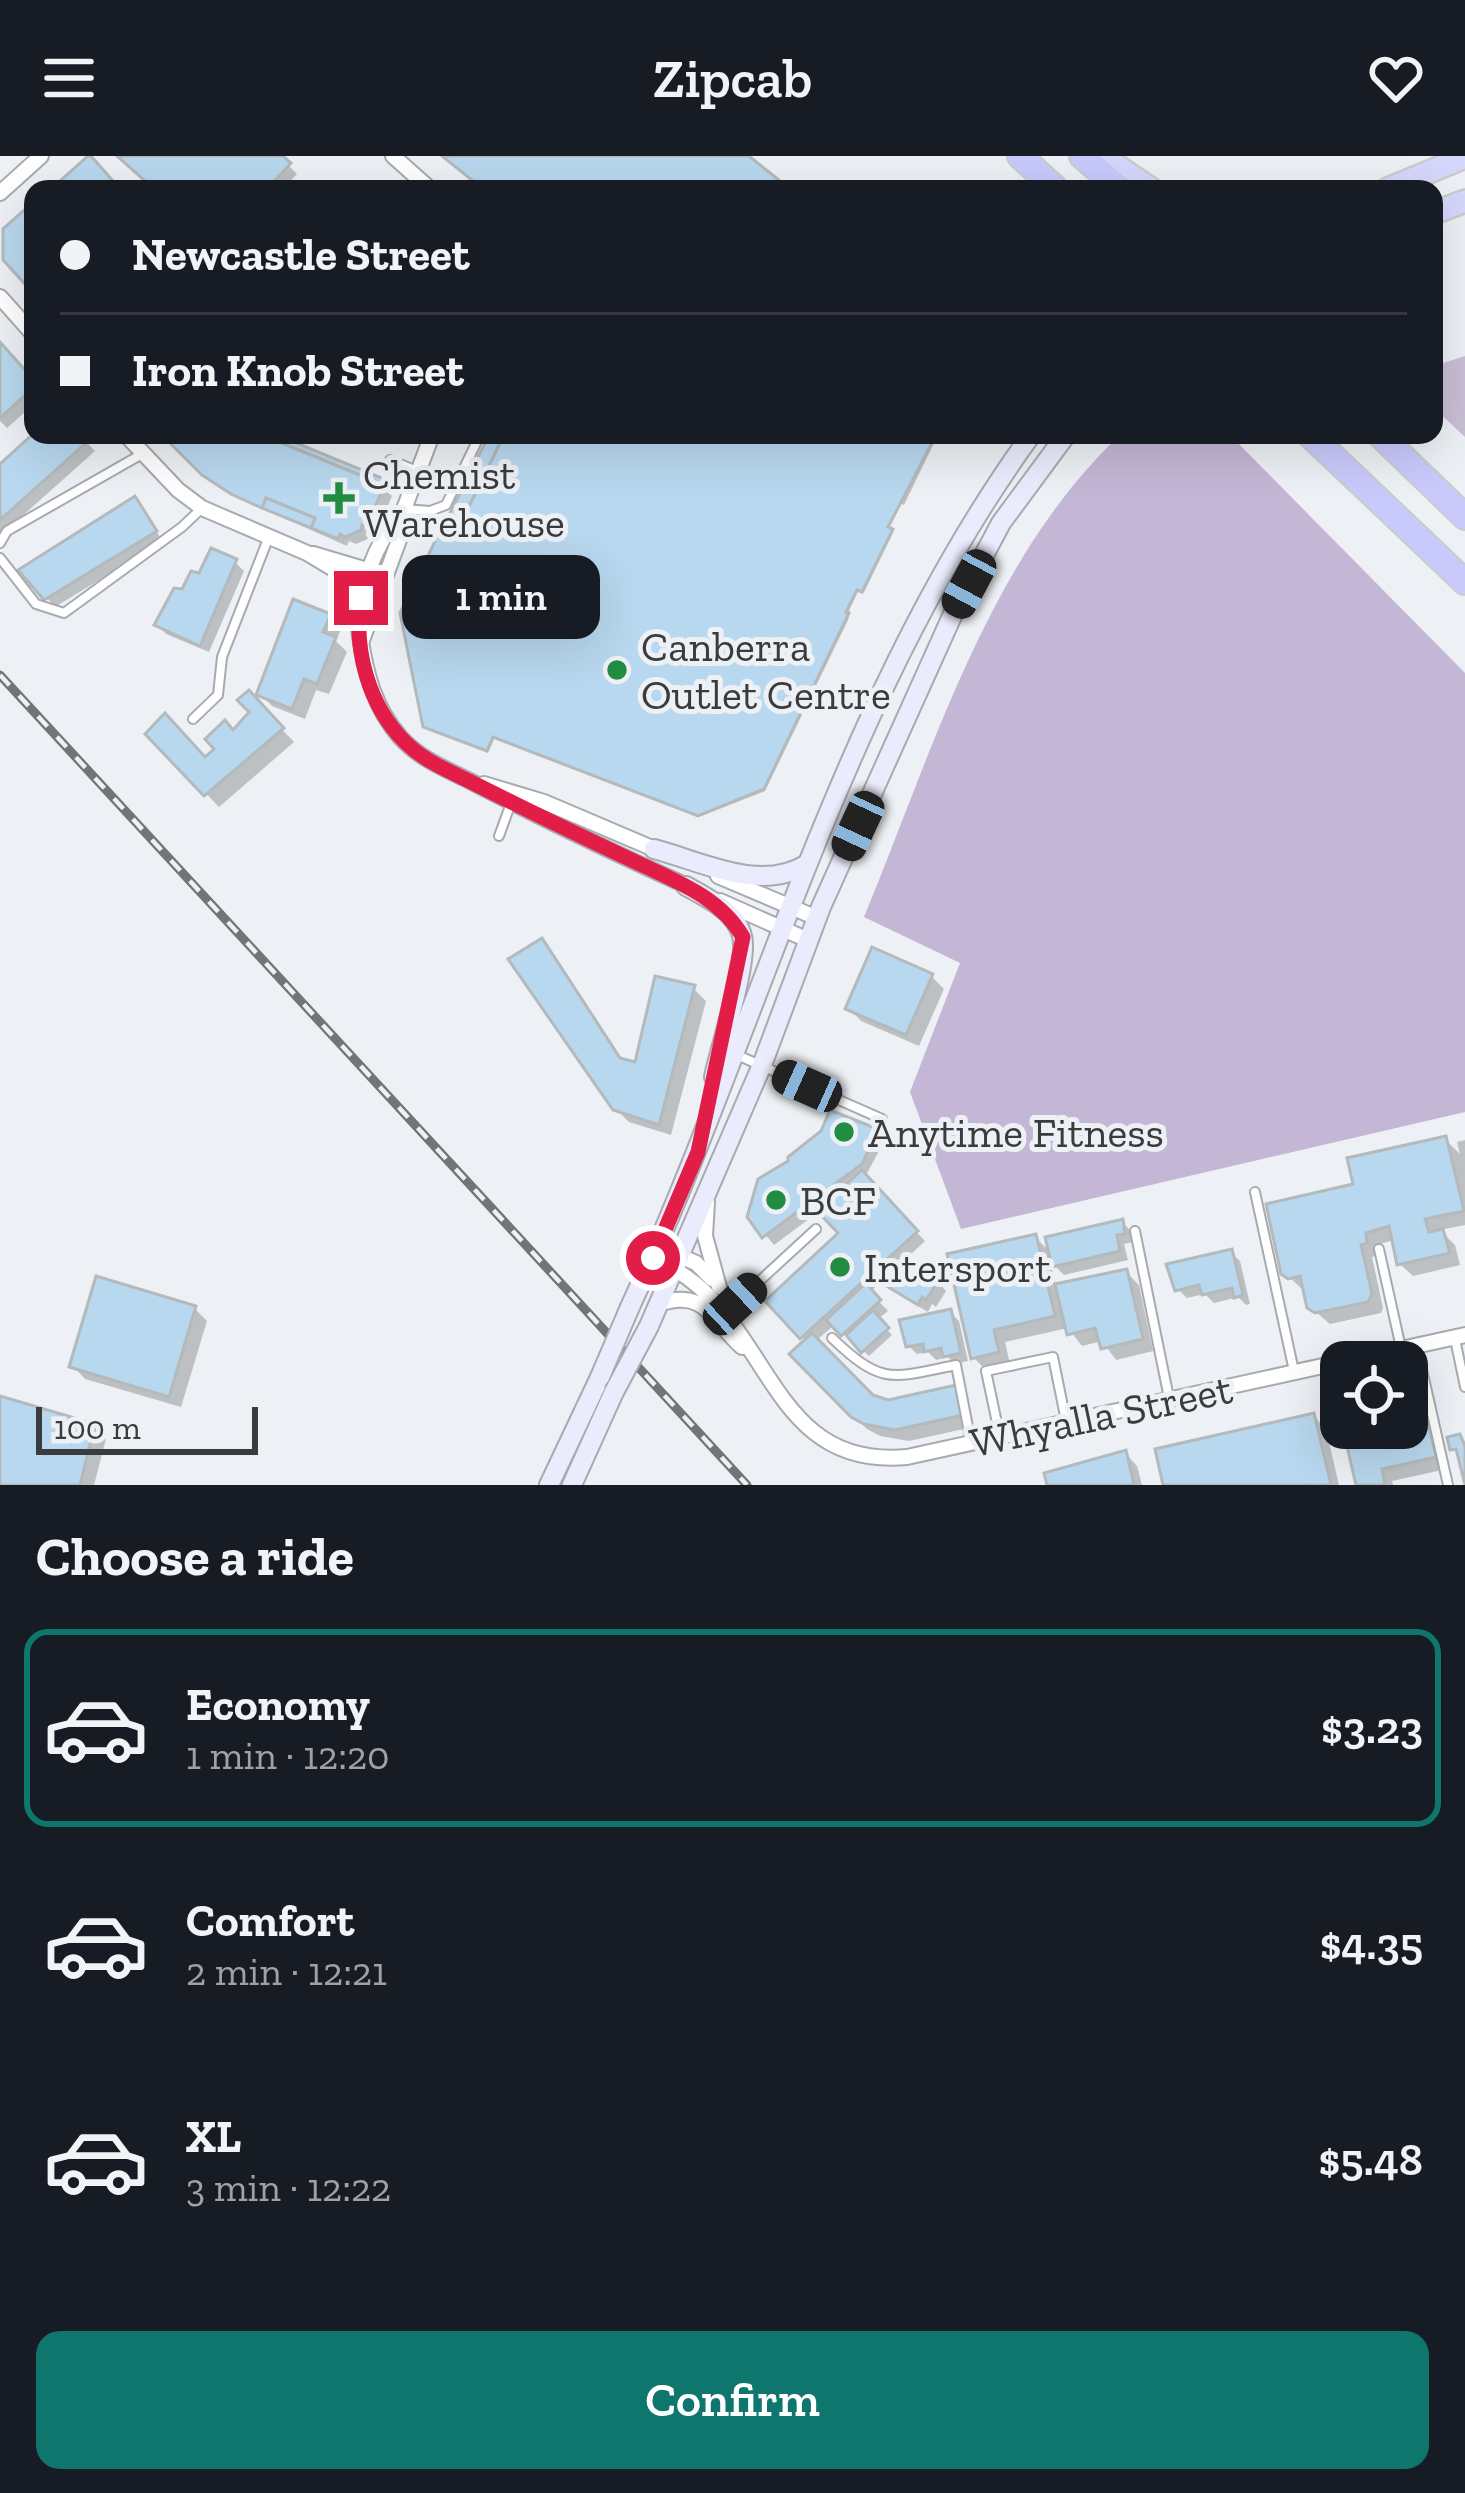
<!DOCTYPE html>
<html lang="en">
<head>
<meta charset="utf-8">
<style>
  :root { --surface:#171b24; --page:#242831; --text:#f1f3f6; --muted:#9ea1a6; --line:#363941; --accent:#0f766e }
  body { margin:0; font-family:"Zilla Slab",serif; background:var(--page); color:var(--text); height:100vh; display:flex; flex-direction:column; font-size:45px; white-space:nowrap }
  * { box-sizing:border-box; margin:0 }
  p { font-size:39px; color:var(--muted) }
  .icon { flex:none; width:66px; height:66px; fill:none; stroke:currentColor; stroke-width:2; stroke-linecap:round; stroke-linejoin:round }
  .map { position:relative; height:1329px; overflow:hidden }
  .sheet { display:flex; flex-direction:column; background:var(--surface); flex:1 }
  .sheet>* { flex:none }
  .guide { position:absolute; left:24px; top:24px; width:1419px; height:264px; border-radius:24px; box-shadow:0 12px 48px #0002; display:grid; align-content:center; height:264px; padding:0 36px; background:var(--surface) }
  .buttons { position:absolute; left:1320px; top:1185px; display:grid; gap:24px }
  .buttons a { display:grid; place-items:center; width:108px; height:108px; border-radius:24px; background:var(--surface); box-shadow:0 12px 48px #0002; font-size:60px }
  .scale { position:absolute; left:36px; bottom:30px; width:222px; box-sizing:border-box; padding-left:12px; border:6px solid #393b3c; border-top:0; font-size:33px; line-height:42px; white-space:nowrap; color:#393b3c; -webkit-text-stroke:9px #edf0f4; paint-order:stroke }
  .end { position:absolute; width:54px; height:54px; margin:-27px; border:15px solid #e11d48; background:#fff; box-shadow:0 0 0 6px #fff }
  .from { border-radius:50% }
  .bubble { position:absolute; height:84px; border-radius:24px; background:var(--surface); box-shadow:0 12px 48px #0002; font-size:39px; font-weight:600; line-height:84px; text-align:center }
  .car { position:absolute; width:36px; height:72px; margin:-36px -18px; border-radius:15px; box-shadow:0 0 9px 3px #0007; background:linear-gradient(#222 24%,#8ab4d8 0 40%,#222 0 76%,#8ab4d8 0 86%,#222 0) }
  .guide b { display:flex; align-items:center; gap:42px; height:114px; font-size:45px }
  .guide b+b { border-top:3px solid var(--line) }
  .guide i { width:30px; height:30px; background:var(--text) }
  ul { padding:0; list-style:none }
  li { display:flex; align-items:center; gap:36px; height:198px; margin:0 24px 18px; padding:0 12px; border:6px solid transparent; border-radius:24px }
  li div { flex:1 }
  li b { display:block; font-size:45px }
  li em { font-style:normal; font-weight:600 }
  li.selected { border-color:var(--accent) }
  li>.icon { width:108px; height:108px; stroke-width:1.5 }
  h2 { padding:0 36px; font-size:54px; line-height:144px }
  .primary-button { display:flex; gap:24px; margin-top:auto; padding:24px 36px }
  .primary-button a { flex:1; height:138px; border-radius:24px; background:var(--accent); color:#fff; font-size:48px; font-weight:600; line-height:138px; text-align:center }
  header { display:flex; justify-content:space-between; align-items:center; height:156px; padding:0 36px; background:var(--surface); font-size:54px; font-weight:600 }
  .map>svg:first-child { display:block }
  .green { fill:#c9bfd6 }
  .forest { fill:#c4b6d5 }
  .shadow { fill:#0003 }
  .building { fill:#b8d8ef; stroke:#b4b9bc; stroke-width:3 }
  .lines { fill:none; stroke-linecap:round; stroke-linejoin:round }
  .service-casing { stroke:#a7aaae; stroke-width:12 }
  .minor-casing { stroke:#a7aaae; stroke-width:18 }
  .secondary-casing { stroke:#a7aaae; stroke-width:22 }
  .primary-casing { stroke:#ccc; stroke-width:26 }
  .trunk-casing { stroke:#ccc; stroke-width:28 }
  .service { stroke:#fff; stroke-width:8 }
  .minor { stroke:#fff; stroke-width:14 }
  .secondary { stroke:#ebebfe; stroke-width:18 }
  .primary { stroke:#d6d7fd; stroke-width:21 }
  .trunk { stroke:#c8cafc; stroke-width:24 }
  .rail-casing { stroke:#727476; stroke-width:9 }
  .rail { stroke:#edf0f4; stroke-width:4.5; stroke-dasharray:14; stroke-linecap:butt }
  .secondary-bridge-casing { stroke:#a7aaae; stroke-width:22; stroke-linecap:butt }
  .secondary-bridge { stroke:#ebebfe; stroke-width:18 }
  .route { stroke:#e11d48; stroke-width:15 }
  .poi-dot { fill:#238c43; stroke:#edf0f4; stroke-width:4.5 }
  .labels { text-anchor:middle; stroke-width:10; stroke-linejoin:round; paint-order:stroke }
  .poi-label { font-size:42px; fill:#393b3c; stroke:#edf0f4; text-anchor:start }
  .street-label { font-size:42px; fill:#393b3c; stroke:#edf0f4 }
</style>
</head>
<body>
<header><svg class="icon" aria-label="menu" viewBox="0 0 24 24"><path d="M4 6h16M4 12h16M4 18h16"/></svg>Zipcab<svg class="icon" aria-label="heart" viewBox="0 0 24 24"><path d="M12 20l-8-8c-3-5 5-10 8-4 3-6 11-1 8 4z"/></svg></header>
<div class="map">
<svg width="1465" height="1329" viewBox="0 0 1465 1329">
  <rect width="100%" height="100%" fill="#edf0f4"/>
  <polygon class="green" points="1465,200 1465,281 1434,252 1434,210"/>
  <path class="forest" d="M1120 279H1230L1465 517V956L961 1073 910 936 960 807 864 761C932 597 988 403 1120 279Z"/>
  <g class="shadow">
    <polygon points="120,0 279,0 297,18 283,33 157,33"/>
    <polygon points="0,189 33,226 33,249 7,272 0,265"/>
    <polygon points="80,279 95,295 0,380 0,312"/>
    <polygon points="167,279 255,279 383,331 392,340 376,379 365,377 368,383 356,388 349,385 347,390 228,337"/>
    <polygon points="491,279 938,279 904,349 901,348 895,359 888,374 893,377 864,436 859,433 847,459 849,462 765,635 701,660 495,581 489,595 428,572 403,457"/>
    <polygon points="135,344 163,385 55,451 23,415"/>
    <polygon points="235,406 244,415 209,496 166,478 158,469 200,420"/>
    <polygon points="329,461 341,473 336,485 347,496 329,538 316,534 305,563 272,550 260,538"/>
    <polygon points="248,538 294,586 219,651 149,578 205,605 254,557"/>
    <polygon points="541,786 554,798 624,906 637,910 693,832 706,845 671,979 629,966 615,952"/>
    <polygon points="931,820 944,833 919,890 861,865 849,852"/>
    <polygon points="877,976 885,984 865,1021 925,1085 905,1104 935,1122 946,1135 936,1151 932,1148 928,1156 901,1140 892,1131 905,1104 870,1136 888,1155 878,1163 892,1179 869,1200 834,1169 816,1185 872,1242 888,1247 955,1233 967,1245 973,1271 909,1285 880,1280 867,1273 793,1198 807,1186 769,1145 841,1076 821,1054 774,1089 750,1060"/>
    <polygon points="1445,983 1460,998 1457,986 1465,984 1465,1069 1440,1074 1455,1089 1460,1109 1413,1120 1400,1108 1395,1084 1376,1089 1378,1099 1372,1101 1383,1152 1381,1157 1330,1168 1310,1151 1303,1134 1284,1116 1356,1031"/>
    <polygon points="1122,1066 1131,1075 1133,1086 1124,1088 1128,1104 1064,1119 1050,1105 1056,1131 1126,1116 1139,1129 1153,1195 1116,1204 1102,1185 1082,1190 1068,1172 1005,1186 1010,1208 986,1214 974,1202 1035,1081 1052,1098"/>
    <polygon points="1231,1096 1240,1105 1250,1148 1246,1149 1238,1141 1214,1147 1205,1138 1187,1142 1178,1133"/>
    <polygon points="194,1152 207,1165 181,1251 85,1223 73,1210"/>
    <polygon points="950,1156 959,1165 968,1205 955,1208 948,1201 936,1204 928,1196 917,1198 908,1189"/>
    <polygon points="1419,1235 1431,1248 1447,1313 1392,1325 1393,1329 1359,1329 1349,1285 1337,1273 1341,1254 1341,1272 1407,1272 1407,1238"/>
    <polygon points="0,1243 94,1271 106,1283 94,1329 0,1329"/>
    <polygon points="1314,1260 1326,1273 1339,1329 1166,1329"/>
    <polygon points="1125,1297 1137,1310 1142,1329 1050,1329"/>
  </g>
  <g class="building">
    <polygon points="88,0 91,0 120,33 65,33 59,26"/>
    <polygon points="117,0 283,0 291,7 267,33 154,33"/>
    <polygon points="442,0 749,0 790,33 483,33"/>
    <polygon points="30,49 33,53 33,137 3,104 3,73"/>
    <polygon points="0,186 33,223 33,232 0,262"/>
    <polygon points="33,278 83,279 88,285 0,364 0,308"/>
    <polygon points="162,279 263,279 384,329 367,371 362,369 361,374 345,381 340,378 338,383 311,372 315,362 266,342 262,352 231,338 202,319"/>
    <polygon points="263,279 277,279 384,323 382,328"/>
    <polygon points="489,279 504,279 460,369 447,363"/>
    <polygon points="504,279 936,279 888,371 893,373 862,436 857,434 846,456 849,457 764,633 698,660 493,581 487,595 423,571 400,457 446,363 460,369"/>
    <polygon points="135,340 157,375 44,444 18,414"/>
    <polygon points="266,342 315,362 311,372 262,352"/>
    <polygon points="211,392 237,403 200,490 154,469 174,432 182,433 191,415 199,417"/>
    <polygon points="293,443 331,458 323,476 336,481 317,528 304,523 292,553 256,539"/>
    <polygon points="249,534 284,572 204,640 145,578 165,557 205,601 214,593 205,583 225,564 233,574 249,556 237,544"/>
    <polygon points="542,782 620,902 635,906 655,820 695,829 659,969 613,954 508,803"/>
    <polygon points="872,791 933,818 906,879 845,853"/>
    <polygon points="830,954 878,973 862,1008 762,1082 747,1061 758,1023 788,1005 788,1001 821,975"/>
    <polygon points="1446,980 1464,1055 1425,1063 1429,1076 1443,1073 1450,1097 1397,1109 1389,1070 1366,1077 1367,1087 1361,1089 1372,1138 1368,1146 1315,1157 1307,1152 1300,1120 1288,1123 1281,1118 1266,1048 1353,1028 1347,1002"/>
    <polygon points="862,1014 918,1075 800,1183 765,1145 838,1077 817,1055"/>
    <polygon points="1123,1063 1125,1078 1117,1079 1120,1095 1052,1111 1045,1081"/>
    <polygon points="1036,1078 1055,1160 994,1174 999,1196 971,1203 947,1098"/>
    <polygon points="1232,1093 1243,1139 1234,1142 1232,1132 1202,1139 1199,1129 1175,1135 1166,1108"/>
    <polygon points="904,1100 937,1119 938,1125 926,1144 922,1141 918,1149 888,1131"/>
    <polygon points="1127,1113 1143,1183 1101,1193 1095,1172 1067,1179 1055,1128"/>
    <polygon points="96,1120 196,1150 169,1241 69,1211"/>
    <polygon points="866,1127 881,1144 841,1180 826,1164"/>
    <polygon points="951,1153 961,1197 943,1201 941,1192 924,1196 923,1188 906,1191 899,1164"/>
    <polygon points="873,1154 889,1172 861,1197 846,1179"/>
    <polygon points="812,1177 873,1239 888,1244 956,1229 963,1259 895,1274 864,1268 851,1261 789,1198"/>
    <polygon points="1420,1232 1436,1301 1382,1313 1385,1329 1356,1329 1343,1273 1335,1275 1330,1253 1341,1250 1341,1272 1407,1272 1407,1235"/>
    <polygon points="0,1240 95,1268 80,1329 0,1329"/>
    <polygon points="1314,1257 1331,1329 1163,1329 1155,1293"/>
    <polygon points="1460,1278 1465,1290 1465,1329 1456,1293 1450,1294 1447,1281"/>
    <polygon points="1126,1294 1134,1329 1047,1329 1044,1317"/>
  </g>
  <g class="lines">
    <defs>
      <g id="service">
        <polyline points="390,304 417,315"/>
        <polyline points="404,353 430,355 446,349 480,279"/>
        <polyline points="0,387 7,375 142,298"/>
        <polyline points="0,402 36,448 64,457 182,371 202,352"/>
        <polyline points="193,563 218,539 222,501 268,383"/>
        <polyline points="499,680 511,647"/>
        <polyline points="735,898 882,963"/>
        <polyline points="1255,1036 1294,1215"/>
        <polyline points="1135,1075 1169,1242"/>
        <polyline points="1379,1093 1401,1192"/>
        <polyline points="728,1154 816,1073"/>
        <path d="M832 1182C882 1230 892 1222 956 1209L971 1286"/>
        <polyline points="1455,1183 1465,1231"/>
        <polyline points="1417,1191 1448,1329"/>
        <polyline points="1000,1281 986,1215 1053,1201 1066,1265"/>
      </g>
      <g id="minor">
        <polyline points="393,0 430,33"/>
        <polyline points="0,37 41,0"/>
        <polyline points="0,141 33,178"/>
        <polyline points="126,279 178,334 202,352 307,397 377,439"/>
        <path d="M404 353C377 383 353 440 360 480 366 518 374 551 400 581 420 603 444 612 470 625 543 663 618 699 694 733"/>
        <polyline points="313,398 377,417"/>
        <polyline points="361,487 403,373 404,353 432,279"/>
        <polyline points="484,628 544,646 659,695"/>
        <polyline points="718,720 817,762"/>
        <polyline points="720,745 808,784"/>
        <polyline points="707,1046 705,1080 719,1131"/>
        <polyline points="680,1100 696,1107 712,1123"/>
        <path d="M674 1113C772 1169 770 1314 907 1301L1341 1206"/>
        <path d="M658 1148C705 1132 710 1162 742 1191"/>
        <polyline points="1342,1206 1465,1179"/>
      </g>
      <g id="secondary">
        <path d="M654 693C703 706 761 737 807 708"/>
        <path d="M686 730C706 741 736 755 742 780 749 805 720 891 714 921"/>
        <path d="M630 1151C763 861 841 541 1031 279"/>
        <polyline points="649,1170 762,909 821,751 953,458 1001,367 1066,279"/>
        <polyline points="549,1329 600,1221"/>
        <polyline points="572,1329 614,1236"/>
      </g>
      <g id="primary">
        <polyline points="1102,0 1151,33"/>
        <polyline points="1388,33 1465,1"/>
        <polyline points="1434,57 1465,45"/>
      </g>
      <g id="trunk">
        <polyline points="1020,0 1056,33"/>
        <polyline points="1082,0 1120,33"/>
        <polyline points="1310,279 1465,426"/>
        <polyline points="1380,279 1465,361"/>
      </g>
    </defs>
    <use href="#service" class="service-casing"/>
    <use href="#minor" class="minor-casing"/>
    <use href="#secondary" class="secondary-casing"/>
    <use href="#primary" class="primary-casing"/>
    <use href="#trunk" class="trunk-casing"/>
    <use href="#service" class="service"/>
    <use href="#minor" class="minor"/>
    <use href="#secondary" class="secondary"/>
    <use href="#primary" class="primary"/>
    <use href="#trunk" class="trunk"/>
    <defs>
      <polyline id="rail" points="0,519 747,1329"/>
    </defs>
    <use href="#rail" class="rail-casing"/>
    <use href="#rail" class="rail"/>
    <defs>
      <g id="secondary-bridge">
        <polyline points="600,1221 630,1151"/>
        <polyline points="614,1236 649,1170"/>
      </g>
    </defs>
    <use href="#secondary-bridge" class="secondary-bridge-casing"/>
    <use href="#secondary-bridge" class="secondary-bridge"/>
  </g>
  <g class="lines">
    <path class="route" d="M361 442C353 492 368 549 405 586 423 604 445 613 467 624 525 653 582 681 640 708 680 727 720 742 743 781L698 996 653 1102"/>
  </g>
  <g class="poi-dot">
    <path d="M333 324h12v12h12v12h-12v12h-12v-12h-12v-12h12z"/>
    <circle cx="617" cy="514" r="12"/>
    <circle cx="844" cy="976" r="12"/>
    <circle cx="776" cy="1044" r="12"/>
    <circle cx="840" cy="1111" r="12"/>
  </g>
  <g class="labels">
    <g class="poi-label">
      <text x="363" y="333">Chemist<tspan x="363" dy="48">Warehouse</tspan></text>
      <text x="641" y="505">Canberra<tspan x="641" dy="48">Outlet Centre</tspan></text>
      <text x="868" y="991">Anytime Fitness</text>
      <text x="800" y="1059">BCF</text>
      <text x="864" y="1126">Intersport</text>
    </g>
    <g class="street-label">
      <text transform="translate(1101 1259) rotate(-12)" y="15">Whyalla Street</text>
    </g>
  </g>
</svg>
<div class="buttons">
<a><svg class="icon" aria-label="locate" viewBox="0 0 24 24"><circle cx="12" cy="12" r="6"/><path d="M12 2v4M12 18v4M2 12h4M18 12h4"/></svg></a>
</div>
<div class="scale">100 m</div>
<i class="end from" style="left:653px;top:1102px"></i>
<i class="end" style="left:361px;top:442px"></i>
<div class="bubble" style="left:402px;top:399px;width:198px">1 min</div>
<i class="car" style="left:969px;top:428px;rotate:208deg"></i>
<i class="car" style="left:858px;top:670px;rotate:205deg"></i>
<i class="car" style="left:807px;top:930px;rotate:294deg"></i>
<i class="car" style="left:735px;top:1148px;rotate:47deg"></i>
<div class="guide">
<b><i class="from"></i>Newcastle Street</b>
<b><i></i>Iron Knob Street</b>
</div>
</div>
<section class="sheet">
<h2>Choose a ride</h2>
<ul>
<li class="selected"><svg class="icon" aria-label="car" viewBox="0 0 24 24"><path d="M5 17H2v-5l4-1 3-4h7l3 4 3 1v5h-3M9 17h6M6 11h13"/><circle cx="7" cy="17" r="2"/><circle cx="17" cy="17" r="2"/></svg><div><b>Economy</b><p>1 min · 12:20</p></div><em>$3.23</em></li>
<li><svg class="icon" aria-label="car" viewBox="0 0 24 24"><path d="M5 17H2v-5l4-1 3-4h7l3 4 3 1v5h-3M9 17h6M6 11h13"/><circle cx="7" cy="17" r="2"/><circle cx="17" cy="17" r="2"/></svg><div><b>Comfort</b><p>2 min · 12:21</p></div><em>$4.35</em></li>
<li><svg class="icon" aria-label="car" viewBox="0 0 24 24"><path d="M5 17H2v-5l4-1 3-4h7l3 4 3 1v5h-3M9 17h6M6 11h13"/><circle cx="7" cy="17" r="2"/><circle cx="17" cy="17" r="2"/></svg><div><b>XL</b><p>3 min · 12:22</p></div><em>$5.48</em></li>
</ul>
<div class="primary-button"><a>Confirm</a></div>
</section>
</body>
</html>
